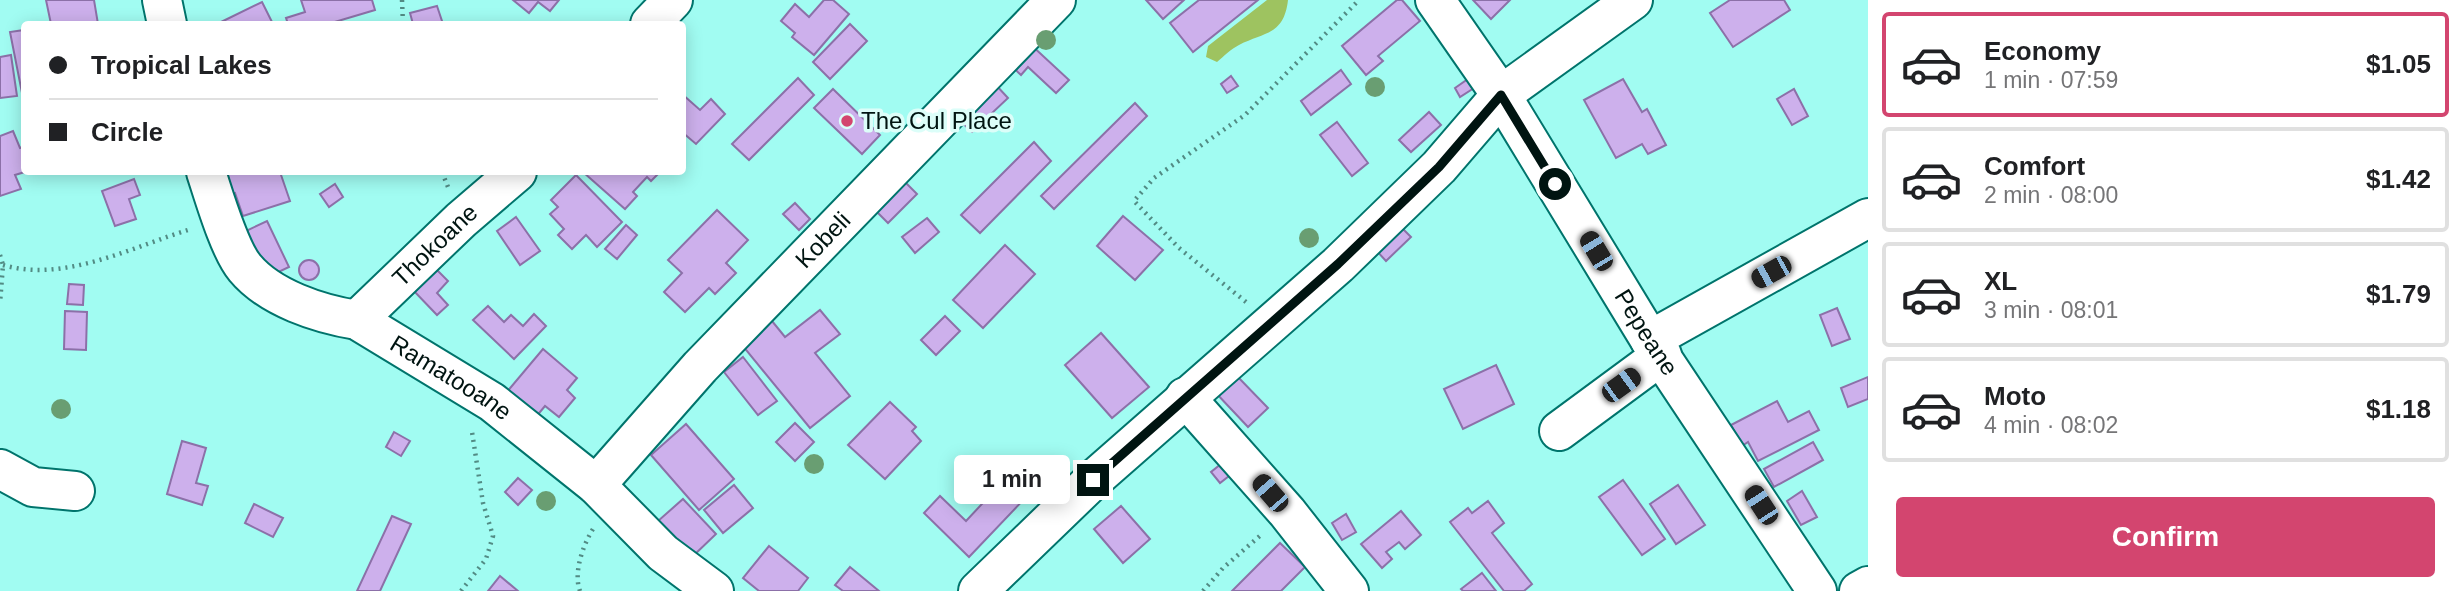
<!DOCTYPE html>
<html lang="en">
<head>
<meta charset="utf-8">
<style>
  :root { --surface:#fff; --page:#f6f6f6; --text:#202124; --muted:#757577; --line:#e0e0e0; --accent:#d3456f }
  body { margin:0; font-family:Helvetica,sans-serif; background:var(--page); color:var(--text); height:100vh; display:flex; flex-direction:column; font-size:26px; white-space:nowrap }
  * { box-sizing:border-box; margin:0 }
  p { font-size:23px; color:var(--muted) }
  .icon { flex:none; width:38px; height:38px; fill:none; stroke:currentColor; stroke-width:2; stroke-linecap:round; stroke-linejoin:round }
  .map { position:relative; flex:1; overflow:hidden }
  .panel { display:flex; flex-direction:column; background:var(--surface); width:595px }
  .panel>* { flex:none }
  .banner { position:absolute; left:21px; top:21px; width:665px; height:154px; border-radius:7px; box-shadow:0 4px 18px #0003; display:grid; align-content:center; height:154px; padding:0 28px; background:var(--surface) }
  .end { position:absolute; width:32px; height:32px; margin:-16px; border:9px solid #001411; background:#fff; box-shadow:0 0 0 4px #fff }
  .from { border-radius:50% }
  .bubble { position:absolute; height:49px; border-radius:7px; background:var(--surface); box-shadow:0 4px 18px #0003; font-size:23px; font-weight:700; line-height:49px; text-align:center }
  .car { position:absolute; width:21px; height:42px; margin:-21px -10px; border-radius:9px; box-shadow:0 0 5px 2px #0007; background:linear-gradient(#222 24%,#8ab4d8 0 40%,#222 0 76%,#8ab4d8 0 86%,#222 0) }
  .banner b { display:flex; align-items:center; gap:24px; height:66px; font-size:26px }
  .banner b+b { border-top:2px solid var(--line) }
  .banner i { width:18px; height:18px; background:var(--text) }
  ul { padding:12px 0 0; list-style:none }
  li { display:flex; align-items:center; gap:21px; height:105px; margin:0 14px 10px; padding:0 14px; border:4px solid var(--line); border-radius:7px }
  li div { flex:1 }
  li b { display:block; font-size:26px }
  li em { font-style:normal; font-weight:700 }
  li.selected { border-color:var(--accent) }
  li>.icon { width:63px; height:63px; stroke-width:1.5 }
  .cta { display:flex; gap:14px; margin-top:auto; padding:14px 28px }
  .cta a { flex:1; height:80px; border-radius:7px; background:var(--accent); color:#fff; font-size:28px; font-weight:700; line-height:80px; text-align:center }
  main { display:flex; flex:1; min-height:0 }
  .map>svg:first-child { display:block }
  .forest { fill:#9ec360 }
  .building { fill:#cdb0ec; stroke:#8c70a8; stroke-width:2 }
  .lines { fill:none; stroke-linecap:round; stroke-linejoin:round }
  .minor-casing { stroke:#00746c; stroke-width:42 }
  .path { stroke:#528b84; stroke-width:4.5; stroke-dasharray:2 5; stroke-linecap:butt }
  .minor { stroke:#fff; stroke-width:38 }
  .tree { fill:#699e72 }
  .route { stroke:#001411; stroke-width:9 }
  .poi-dot { fill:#d3456f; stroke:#dcfef9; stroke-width:2.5 }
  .labels { text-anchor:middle; stroke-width:7; stroke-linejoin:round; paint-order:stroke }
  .poi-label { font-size:24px; fill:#001411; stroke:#dcfef9; text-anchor:start }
  .street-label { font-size:24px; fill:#001411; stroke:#dcfef9 }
</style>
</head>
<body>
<main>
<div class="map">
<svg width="1868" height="591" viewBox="0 0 1868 591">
  <rect width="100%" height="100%" fill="#a1fcf2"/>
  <path class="forest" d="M1267 0H1288C1284 35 1265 32 1239 45 1231 49 1224 56 1217 62L1206 57 1208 46Z"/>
  <g class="building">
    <polygon points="46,0 94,0 98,24 51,24"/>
    <polygon points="301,0 372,0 375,10 328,24 288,24 286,18 305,12"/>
    <polygon points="513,0 559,0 550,11 538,2 529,13"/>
    <polygon points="824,0 833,0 849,14 814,55 792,37 795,33 781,21 795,4 809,17"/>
    <polygon points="1146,0 1184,0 1163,19"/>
    <polygon points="1199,0 1258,0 1193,52 1170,23"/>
    <polygon points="1397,0 1402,0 1420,21 1378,56 1383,61 1366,75 1342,46"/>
    <polygon points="1473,0 1510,0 1491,19"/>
    <polygon points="1730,0 1784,0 1790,10 1733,47 1710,13"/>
    <polygon points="262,2 273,24 217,24"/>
    <polygon points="437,6 443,24 413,24 410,13"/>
    <polygon points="850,24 867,41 830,79 813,62"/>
    <polygon points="24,30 24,103 10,32"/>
    <polygon points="1029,43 1069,80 1056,93 1028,67 1021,75 1009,64"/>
    <polygon points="11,55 17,96 0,98 0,57"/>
    <polygon points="1341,70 1351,84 1311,115 1301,101"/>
    <polygon points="1231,76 1238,86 1227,93 1221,84"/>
    <polygon points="798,78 814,95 749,160 732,144"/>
    <polygon points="1468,79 1474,88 1460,97 1455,88"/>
    <polygon points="1623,79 1642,112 1647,109 1666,145 1648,154 1642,144 1616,158 1584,100"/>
    <polygon points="995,84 1008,98 972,132 958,119"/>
    <polygon points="833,89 880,135 862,154 814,108"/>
    <polygon points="1794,89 1808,116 1792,125 1777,99"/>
    <polygon points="682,94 700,110 711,99 725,114 696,144 682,132"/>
    <polygon points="1135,103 1147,116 1054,209 1041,196"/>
    <polygon points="1429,112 1441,125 1411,152 1399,140"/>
    <polygon points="1337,122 1368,163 1352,176 1320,135"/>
    <polygon points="13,131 20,148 24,147 25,172 15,175 21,189 0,196 0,136"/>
    <polygon points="1034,142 1051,161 980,233 961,215"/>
    <polygon points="221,172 280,172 290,201 243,216 235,193 229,195"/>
    <polygon points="583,172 660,172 651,181 647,177 633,192 637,196 625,209"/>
    <polygon points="576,175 622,222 597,247 586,235 572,249 558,235 564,229 550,214 558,207 551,200"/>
    <polygon points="900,177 917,194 888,223 871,206"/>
    <polygon points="134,179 140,195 129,199 136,219 115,226 102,191"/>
    <polygon points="335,184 343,197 329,207 320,194"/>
    <polygon points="795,203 810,219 799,230 783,214"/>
    <polygon points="717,210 748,240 726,263 736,273 715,294 709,288 685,312 664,292 682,273 668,260"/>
    <polygon points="1123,216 1163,250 1135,280 1097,246"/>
    <polygon points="516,217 540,251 520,265 497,231"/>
    <polygon points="927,218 939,232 915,253 902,237"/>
    <polygon points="267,221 289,267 268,277 246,231"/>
    <polygon points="626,225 637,235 617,259 605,249"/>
    <polygon points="1399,225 1411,237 1386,261 1375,249"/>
    <polygon points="1005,245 1035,274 983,328 953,300"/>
    <circle cx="309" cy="270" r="10"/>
    <polygon points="434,267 448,281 437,293 448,305 437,315 412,289"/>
    <polygon points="69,284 84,285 83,305 67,304"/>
    <polygon points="488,306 504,322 511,315 523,326 534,314 546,326 514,359 473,320"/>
    <polygon points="1837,308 1850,339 1832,346 1820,315"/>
    <polygon points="820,310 840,334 815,353 850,396 810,428 742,345 772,321 785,337"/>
    <polygon points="65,311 87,312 86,350 64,349"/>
    <polygon points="945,316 960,331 936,355 921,340"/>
    <polygon points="1101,333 1149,387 1112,418 1065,365"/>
    <polygon points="543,349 577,378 567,390 575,398 559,417 545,406 535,418 506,393"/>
    <polygon points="743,357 777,401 758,415 724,372"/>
    <polygon points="1496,365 1514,404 1463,429 1444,389"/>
    <polygon points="1235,374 1268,408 1248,427 1215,392"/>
    <polygon points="1868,377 1868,399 1848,407 1841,388"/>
    <polygon points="1777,401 1788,422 1809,411 1819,430 1758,461 1748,442 1742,446 1731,425"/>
    <polygon points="890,402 916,427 912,431 921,441 885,479 848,445"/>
    <polygon points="795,423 814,442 795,461 776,442"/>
    <polygon points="686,424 734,479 699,510 651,455"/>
    <polygon points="394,432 410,441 401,456 386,447"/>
    <polygon points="182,441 206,448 196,483 208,486 202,505 167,494"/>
    <polygon points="1813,442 1823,460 1774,487 1764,469"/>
    <polygon points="1221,464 1229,476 1220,483 1211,472"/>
    <polygon points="1009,475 1029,494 969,557 924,513 940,496 966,521"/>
    <polygon points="518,478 532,490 518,505 505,492"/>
    <polygon points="1623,480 1665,539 1642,555 1599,497"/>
    <polygon points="734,485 753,508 723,533 704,510"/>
    <polygon points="1678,485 1705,525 1676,544 1650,504"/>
    <polygon points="1802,491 1817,517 1801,525 1787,501"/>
    <polygon points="683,499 716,534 692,557 658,521"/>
    <polygon points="1488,501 1504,523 1492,533 1532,584 1524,591 1504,591 1450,522 1468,508 1472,513"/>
    <polygon points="254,504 283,518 273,537 245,523"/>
    <polygon points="1121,506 1150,539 1123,563 1094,529"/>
    <polygon points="1401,511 1421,535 1405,549 1399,542 1386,552 1392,559 1382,568 1361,544"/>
    <polygon points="1346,514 1356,532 1342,540 1332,523"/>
    <polygon points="392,516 411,524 380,591 357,591"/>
    <polygon points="1280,543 1305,567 1281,591 1232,591"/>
    <polygon points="769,546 808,578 798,591 759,591 743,578"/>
    <polygon points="850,567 879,591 843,591 835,585"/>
    <polygon points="1482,573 1496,591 1463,591 1461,589"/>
    <polygon points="500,576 518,591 488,591"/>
  </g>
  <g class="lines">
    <defs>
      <g id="minor">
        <polyline points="162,0 167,24"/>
        <path id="s1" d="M1435 0 1501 95 1650 340 1817 591"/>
        <polyline points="650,24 673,0"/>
        <path id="s2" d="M206 172C214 196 229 249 245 268 270 298 319 314 357 320L492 402 596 485 663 553 714 591"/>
        <path id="s3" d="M357 320 461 220 517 172"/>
        <polyline points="1650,340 1868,218"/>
        <polyline points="1185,397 1287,512 1349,591"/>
        <polyline points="1559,431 1662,355"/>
        <polyline points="0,469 33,487 75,491"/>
        <path id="s4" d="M596 485 700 367 1056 0"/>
        <polyline points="978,591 1093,480 1338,265 1439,167 1501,95 1633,0"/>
        <polyline points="1859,591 1868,586"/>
      </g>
    </defs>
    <use href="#minor" class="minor-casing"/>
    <g class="path">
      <polyline points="402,0 403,24"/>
      <polyline points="442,172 448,187"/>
      <polyline points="0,255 3,265 0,303"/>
      <path d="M3 265C64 283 132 247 191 229"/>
      <polyline points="1246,302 1179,248 1134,201 1154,178 1245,115 1359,0"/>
      <polyline points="461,591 486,559 493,536 483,503 472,432"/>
      <path d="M580 591C573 573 583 545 593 529"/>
      <polyline points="1203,591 1223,568 1262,534"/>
    </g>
    <use href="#minor" class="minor"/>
  </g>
  <g class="tree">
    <circle cx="1046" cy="40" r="10"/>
    <circle cx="1375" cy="87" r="10"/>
    <circle cx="1309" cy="238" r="10"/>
    <circle cx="61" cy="409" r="10"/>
    <circle cx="814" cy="464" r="10"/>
    <circle cx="546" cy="501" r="10"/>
  </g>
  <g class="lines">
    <polyline class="route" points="1093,480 1338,264 1439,167 1501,95 1555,184"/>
  </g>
  <circle class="poi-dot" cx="847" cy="121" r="7"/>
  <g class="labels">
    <g class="poi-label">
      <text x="861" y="129">The Cul Place</text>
    </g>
    <g class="street-label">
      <text dy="8" stroke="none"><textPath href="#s4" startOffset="334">Kobeli</textPath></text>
      <text dy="8" stroke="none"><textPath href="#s3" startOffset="108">Thokoane</textPath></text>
      <text dy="8" stroke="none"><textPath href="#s1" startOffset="394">Pepeane</textPath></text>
      <text dy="8" stroke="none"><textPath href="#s2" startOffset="340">Ramatooane</textPath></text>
    </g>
  </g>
</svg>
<i class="end from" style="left:1555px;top:184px"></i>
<i class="end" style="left:1093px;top:480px"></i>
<div class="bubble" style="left:954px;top:455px;width:116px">1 min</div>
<i class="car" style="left:1596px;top:251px;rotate:329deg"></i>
<i class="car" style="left:1771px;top:272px;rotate:241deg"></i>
<i class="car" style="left:1621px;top:385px;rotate:54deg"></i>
<i class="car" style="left:1270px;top:493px;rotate:319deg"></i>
<i class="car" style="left:1761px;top:505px;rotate:327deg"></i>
<div class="banner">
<b><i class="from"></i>Tropical Lakes</b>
<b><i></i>Circle</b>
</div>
</div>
<section class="panel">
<ul>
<li class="selected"><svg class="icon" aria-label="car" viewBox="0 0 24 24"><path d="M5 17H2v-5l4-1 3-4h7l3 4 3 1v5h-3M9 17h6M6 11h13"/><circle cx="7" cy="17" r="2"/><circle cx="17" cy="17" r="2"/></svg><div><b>Economy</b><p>1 min · 07:59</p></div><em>$1.05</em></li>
<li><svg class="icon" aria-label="car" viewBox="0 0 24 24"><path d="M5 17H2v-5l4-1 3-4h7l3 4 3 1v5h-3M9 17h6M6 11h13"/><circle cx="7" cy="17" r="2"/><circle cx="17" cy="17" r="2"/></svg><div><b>Comfort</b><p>2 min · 08:00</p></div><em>$1.42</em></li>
<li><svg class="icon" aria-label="car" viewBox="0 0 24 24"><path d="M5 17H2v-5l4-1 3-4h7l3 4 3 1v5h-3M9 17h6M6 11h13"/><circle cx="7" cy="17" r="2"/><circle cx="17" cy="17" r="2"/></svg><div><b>XL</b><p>3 min · 08:01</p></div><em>$1.79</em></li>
<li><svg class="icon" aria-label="car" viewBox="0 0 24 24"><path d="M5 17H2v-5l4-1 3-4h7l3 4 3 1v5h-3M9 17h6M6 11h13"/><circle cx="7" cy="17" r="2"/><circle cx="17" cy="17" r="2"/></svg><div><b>Moto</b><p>4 min · 08:02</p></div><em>$1.18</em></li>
</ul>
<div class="cta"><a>Confirm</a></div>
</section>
</main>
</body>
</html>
